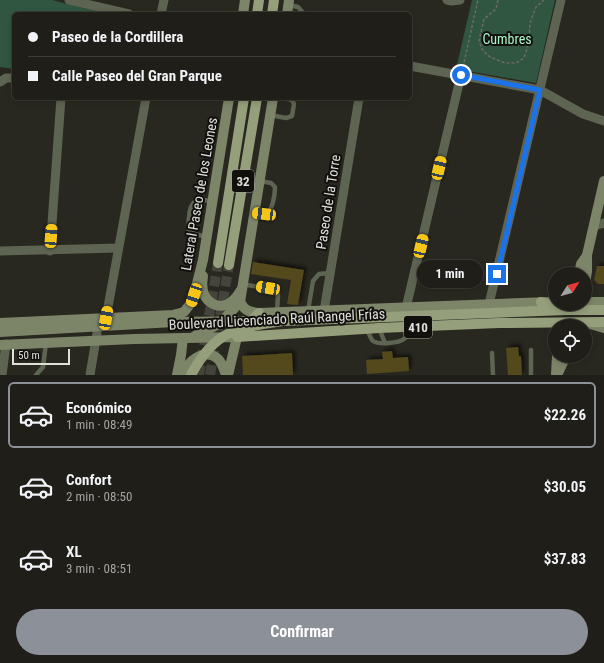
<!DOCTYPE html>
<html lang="es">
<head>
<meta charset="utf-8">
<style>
  :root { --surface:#1f1e18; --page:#272721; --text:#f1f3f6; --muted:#a1a2a2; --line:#3c3c37; --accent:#8c9099 }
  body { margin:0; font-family:"Roboto Condensed",sans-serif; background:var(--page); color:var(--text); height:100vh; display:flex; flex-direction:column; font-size:15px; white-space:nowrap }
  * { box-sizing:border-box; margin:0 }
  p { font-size:13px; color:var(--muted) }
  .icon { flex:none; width:22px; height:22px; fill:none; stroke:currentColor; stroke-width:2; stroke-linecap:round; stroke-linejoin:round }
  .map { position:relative; height:375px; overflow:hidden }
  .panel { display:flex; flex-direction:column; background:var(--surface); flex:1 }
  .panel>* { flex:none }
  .hud { position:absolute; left:12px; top:12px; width:400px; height:88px; border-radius:6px; box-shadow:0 2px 6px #0003,0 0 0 1px var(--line); display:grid; align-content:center; height:88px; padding:0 16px; background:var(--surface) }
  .needle { width:26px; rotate:53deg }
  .buttons { position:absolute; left:548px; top:267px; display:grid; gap:8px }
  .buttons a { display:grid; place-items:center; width:44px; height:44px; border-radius:50%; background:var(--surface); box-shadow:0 2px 6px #0003,0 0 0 1px var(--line); font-size:20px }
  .scale { position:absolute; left:12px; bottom:10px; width:58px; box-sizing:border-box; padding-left:4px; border:2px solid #e0dfda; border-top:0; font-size:11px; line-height:14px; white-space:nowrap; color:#e0dfda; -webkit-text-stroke:3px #11100d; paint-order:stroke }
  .end { position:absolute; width:18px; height:18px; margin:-9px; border:5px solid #1a73e8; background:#fff; box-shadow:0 0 0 2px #fff }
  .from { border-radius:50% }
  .bubble { position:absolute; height:28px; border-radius:14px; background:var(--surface); box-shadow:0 2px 6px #0003,0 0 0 1px var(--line); font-size:13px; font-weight:700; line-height:28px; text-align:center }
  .car { position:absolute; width:12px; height:24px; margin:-12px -6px; border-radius:5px; box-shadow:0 0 3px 1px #0007; background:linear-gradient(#f5c518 24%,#345 0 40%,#f5c518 0 76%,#345 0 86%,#f5c518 0) }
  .hud b { display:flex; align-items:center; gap:14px; height:38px; font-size:15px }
  .hud b+b { border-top:1px solid var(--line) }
  .hud i { width:10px; height:10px; background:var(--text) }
  ul { padding:7px 0 0; list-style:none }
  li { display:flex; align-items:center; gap:12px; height:66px; margin:0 8px 6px; padding:0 8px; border:2px solid transparent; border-radius:6px }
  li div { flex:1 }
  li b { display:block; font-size:15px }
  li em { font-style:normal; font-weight:700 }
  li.active { border-color:var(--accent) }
  li>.icon { width:36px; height:36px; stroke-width:1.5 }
  .action { display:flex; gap:8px; margin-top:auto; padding:8px 16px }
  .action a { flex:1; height:46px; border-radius:24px; background:var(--accent); color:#fff; font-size:16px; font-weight:700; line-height:46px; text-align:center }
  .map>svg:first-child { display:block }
  .green { fill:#305641 }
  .building { fill:#52481d; filter:url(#shadow) }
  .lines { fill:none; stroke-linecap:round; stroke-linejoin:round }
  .primary-tunnel { stroke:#44433c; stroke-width:10; stroke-dasharray:10 5; stroke-linecap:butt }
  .path { stroke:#6c6b64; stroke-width:1.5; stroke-dasharray:3 2; stroke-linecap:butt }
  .lane { stroke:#5e6452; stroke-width:4.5 }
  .street { stroke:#5e6452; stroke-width:9 }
  .secondary { stroke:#7d8569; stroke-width:10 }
  .primary { stroke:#959f7b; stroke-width:10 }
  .route { stroke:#1a73e8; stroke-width:5 }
  .labels { text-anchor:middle; stroke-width:4; stroke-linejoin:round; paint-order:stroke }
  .shield { fill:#11100d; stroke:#a2a19c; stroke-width:1 }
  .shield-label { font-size:13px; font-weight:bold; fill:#e0dfda }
  .park-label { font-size:14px; fill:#aaf4ca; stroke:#11100d }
  .street-label { font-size:14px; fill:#e0dfda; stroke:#11100d }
</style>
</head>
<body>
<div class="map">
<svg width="604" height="375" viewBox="0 0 604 375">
  <defs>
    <filter id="shadow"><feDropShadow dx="3" dy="-3" stdDeviation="2" flood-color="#0009"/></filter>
  </defs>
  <rect width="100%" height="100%" fill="#292820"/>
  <g class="green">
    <polygon points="0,0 52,0 86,9 113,14 14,14 14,69 0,67"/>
    <polygon points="472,0 555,0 536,83 456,69"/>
  </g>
  <g class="building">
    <polygon points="253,262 304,270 298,305 287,304 291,280 251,274"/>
    <polygon points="597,266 604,266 604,284 598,284 594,280"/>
    <polygon points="518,347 519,356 521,356 522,375 508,375 506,348"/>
    <polygon points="392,351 393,358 408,357 409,371 367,374 366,360 383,359 382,352"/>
    <polygon points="292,353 293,375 243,375 242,356"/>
  </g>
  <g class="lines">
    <g class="primary-tunnel">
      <polyline points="199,375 218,263"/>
      <polyline points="210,375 229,265"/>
    </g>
    <g class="path">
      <polyline points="498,0 496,9 484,19 479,41 483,51 490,57 505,63 516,63 524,58 529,42 530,23 536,7 544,0"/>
      <polyline points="463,67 478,0"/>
    </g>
    <g class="lane">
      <polyline points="289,5 298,7 304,14"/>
      <polyline points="270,115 286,118 292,116 294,104 292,100 283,98"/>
      <path d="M255 213C258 214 262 215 265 214 273 212 275 193 275 187L271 183 259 181"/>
      <path d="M207 237 195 234 189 230C188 222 188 200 200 200 204 199 209 201 212 202"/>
      <polyline points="242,284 275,290 278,295 277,312"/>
      <polyline points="308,311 313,281 319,274 330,273"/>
      <polyline points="379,328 385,343"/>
      <path d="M367 329C369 333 370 338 373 341 379 345 399 343 404 339 408 336 408 332 409 327"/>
      <polyline points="531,350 531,375"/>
      <polyline points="492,353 493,375"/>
      <polyline points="36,375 43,367 46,343"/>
    </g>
    <g class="street">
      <polyline points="69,0 129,14"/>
      <polyline points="447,0 452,1 460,0"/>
      <polyline points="161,14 164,0"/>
      <polyline points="410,66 540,90 583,114 604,121"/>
      <polyline points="0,82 6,78 14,78"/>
      <polyline points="594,226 604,223"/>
      <polyline points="0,251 118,248"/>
      <polyline points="50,251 61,98"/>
      <polyline points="489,304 561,0"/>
      <polyline points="406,308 461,75"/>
      <polyline points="324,311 359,98"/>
      <polyline points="106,318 146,98"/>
      <polyline points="2,375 6,344"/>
      <polyline points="90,375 97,333"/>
    </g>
    <g class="secondary">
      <polyline points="243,14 245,0"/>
      <polyline points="287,14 289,0"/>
      <polyline points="579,274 581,264 586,257"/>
      <path d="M203 276C202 281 202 287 203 292 207 303 218 309 228 304 234 301 238 295 241 290"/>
      <polyline points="585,284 587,271 587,255 604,181"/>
      <path d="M240 302C245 311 249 312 259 313L549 302"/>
      <polyline points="240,302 273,98"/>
      <polyline points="585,302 604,302"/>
      <polyline points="0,323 173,315 184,312 191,303 194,295 203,260 229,98"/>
      <polyline points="587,323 604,328"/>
      <polyline points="0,332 173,322 258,321"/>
      <path d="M195 336C217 327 225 319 240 302"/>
      <polyline points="0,345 134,339 237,337 228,375"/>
      <polyline points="556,374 557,356"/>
      <polyline points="177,375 181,355 183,338"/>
      <path d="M181 375C187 363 203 347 217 358 222 362 224 369 226 375"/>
      <polyline points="557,375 566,356"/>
    </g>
    <g class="primary">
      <polyline points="257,14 259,0"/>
      <polyline points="272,14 274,0"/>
      <polyline points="218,263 244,98"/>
      <polyline points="229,265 257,98"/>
      <polyline points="541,302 558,307"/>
      <polyline points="249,330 248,325 259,313"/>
      <polyline points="237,337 379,328 499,323 604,322"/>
      <path d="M191 375C215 330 236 328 283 321L565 310H604"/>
    </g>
  </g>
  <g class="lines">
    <polyline class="route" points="461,75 540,90 497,274"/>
  </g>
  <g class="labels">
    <g class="shield">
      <rect x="232" y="170" width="22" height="22" rx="3"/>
      <rect x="404" y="316" width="28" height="22" rx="3"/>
    </g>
    <g class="shield-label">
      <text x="243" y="186">32</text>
      <text x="418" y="332">410</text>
    </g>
    <g class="park-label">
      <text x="507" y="44">Cumbres</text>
    </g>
    <g class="street-label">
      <text transform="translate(199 194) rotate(-80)" y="5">Lateral Paseo de los Leones</text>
      <text transform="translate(328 202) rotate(-81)" y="5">Paseo de la Torre</text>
      <text transform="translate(277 319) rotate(-3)" y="5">Boulevard Licenciado Raúl Rangel Frías</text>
    </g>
  </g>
</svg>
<div class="buttons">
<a><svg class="needle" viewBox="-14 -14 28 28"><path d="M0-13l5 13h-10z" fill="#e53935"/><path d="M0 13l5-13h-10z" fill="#a1a2a2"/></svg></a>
<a><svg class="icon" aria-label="locate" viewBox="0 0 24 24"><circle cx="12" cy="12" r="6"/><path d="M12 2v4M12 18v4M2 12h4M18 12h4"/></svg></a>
</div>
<div class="scale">50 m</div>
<i class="end from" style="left:461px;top:75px"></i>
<i class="end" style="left:497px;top:274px"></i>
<div class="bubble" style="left:417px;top:260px;width:66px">1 min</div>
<i class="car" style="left:439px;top:168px;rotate:13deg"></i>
<i class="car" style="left:264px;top:214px;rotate:277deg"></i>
<i class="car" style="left:51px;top:236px;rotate:4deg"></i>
<i class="car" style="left:421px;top:246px;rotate:13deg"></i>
<i class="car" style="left:268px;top:288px;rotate:280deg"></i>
<i class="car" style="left:194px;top:295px;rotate:198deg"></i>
<i class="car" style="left:106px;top:318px;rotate:10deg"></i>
<div class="hud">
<b><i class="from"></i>Paseo de la Cordillera</b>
<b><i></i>Calle Paseo del Gran Parque</b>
</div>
</div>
<section class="panel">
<ul>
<li class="active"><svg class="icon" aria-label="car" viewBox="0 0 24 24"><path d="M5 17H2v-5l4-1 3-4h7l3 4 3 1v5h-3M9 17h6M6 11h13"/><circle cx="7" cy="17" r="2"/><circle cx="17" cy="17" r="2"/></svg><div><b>Económico</b><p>1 min · 08:49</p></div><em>$22.26</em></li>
<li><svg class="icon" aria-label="car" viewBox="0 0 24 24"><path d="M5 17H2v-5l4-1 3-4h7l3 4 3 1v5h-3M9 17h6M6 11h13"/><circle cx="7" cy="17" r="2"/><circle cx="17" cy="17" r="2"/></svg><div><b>Confort</b><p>2 min · 08:50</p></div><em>$30.05</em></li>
<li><svg class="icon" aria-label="car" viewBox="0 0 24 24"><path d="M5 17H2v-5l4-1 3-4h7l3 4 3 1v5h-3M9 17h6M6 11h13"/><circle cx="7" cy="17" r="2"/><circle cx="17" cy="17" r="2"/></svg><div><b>XL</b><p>3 min · 08:51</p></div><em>$37.83</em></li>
</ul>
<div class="action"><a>Confirmar</a></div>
</section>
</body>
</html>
